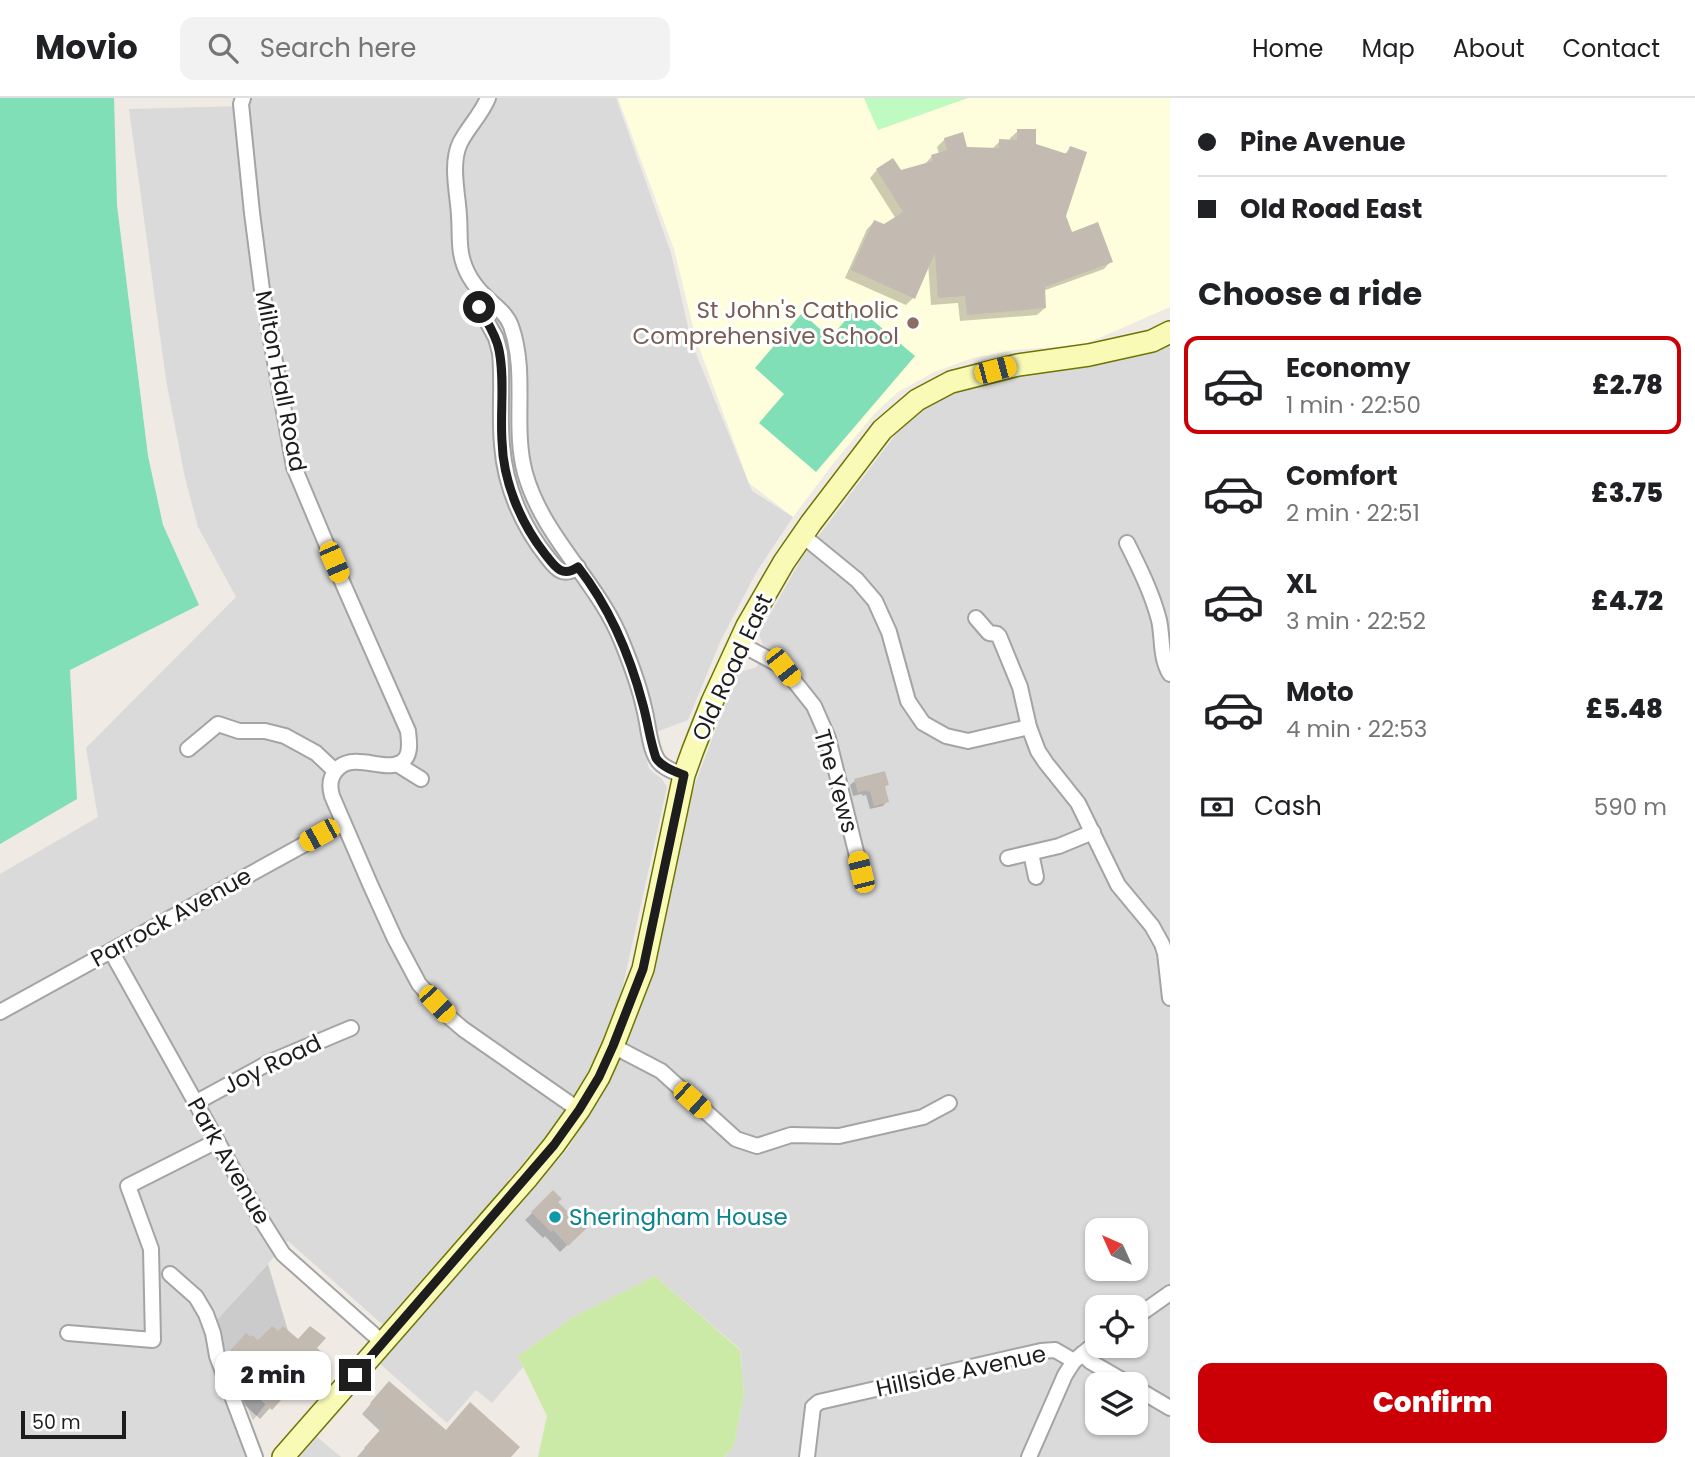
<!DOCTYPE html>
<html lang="en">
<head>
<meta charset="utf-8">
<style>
  :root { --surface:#fff; --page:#f2f2f2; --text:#202124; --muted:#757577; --line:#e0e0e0; --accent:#cb0007 }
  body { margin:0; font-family:Poppins,sans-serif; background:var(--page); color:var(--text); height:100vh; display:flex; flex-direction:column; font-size:26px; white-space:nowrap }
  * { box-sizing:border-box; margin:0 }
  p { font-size:23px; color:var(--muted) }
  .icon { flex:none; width:38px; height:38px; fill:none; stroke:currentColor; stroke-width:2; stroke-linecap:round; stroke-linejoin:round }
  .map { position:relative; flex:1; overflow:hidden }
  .side { display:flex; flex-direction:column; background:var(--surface); width:525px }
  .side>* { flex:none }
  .top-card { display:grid; align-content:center; height:154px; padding:0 28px; background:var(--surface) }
  .needle { width:46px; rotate:315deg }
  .fabs { position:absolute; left:1085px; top:1120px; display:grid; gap:14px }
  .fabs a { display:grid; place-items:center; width:63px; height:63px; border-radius:14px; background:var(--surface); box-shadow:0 2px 5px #0004; font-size:35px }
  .scale { position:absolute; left:21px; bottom:18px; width:105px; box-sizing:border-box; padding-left:7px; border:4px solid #1d1d1d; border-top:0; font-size:19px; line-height:24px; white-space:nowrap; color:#1d1d1d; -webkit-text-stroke:5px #fff; paint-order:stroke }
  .end { position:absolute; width:32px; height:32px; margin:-16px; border:9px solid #1d1d1d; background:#fff; box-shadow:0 0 0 4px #fff }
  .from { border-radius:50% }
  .bubble { position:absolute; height:49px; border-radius:14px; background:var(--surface); box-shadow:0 2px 5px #0004; font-size:23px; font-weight:800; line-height:49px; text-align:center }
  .car { position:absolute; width:21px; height:42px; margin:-21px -10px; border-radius:9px; box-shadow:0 0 5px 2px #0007; background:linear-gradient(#f5c518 24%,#345 0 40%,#f5c518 0 76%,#345 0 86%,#f5c518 0) }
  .top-card b { display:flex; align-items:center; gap:24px; height:66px; font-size:26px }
  .top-card b+b { border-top:2px solid var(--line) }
  .top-card i { width:18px; height:18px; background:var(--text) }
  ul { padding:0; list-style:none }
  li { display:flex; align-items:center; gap:21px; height:98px; margin:0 14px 10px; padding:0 14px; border:4px solid transparent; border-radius:14px }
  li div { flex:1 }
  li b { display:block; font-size:26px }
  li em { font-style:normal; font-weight:800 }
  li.active { border-color:var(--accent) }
  li>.icon { width:63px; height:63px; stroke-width:1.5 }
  h2 { padding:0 28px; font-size:32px; line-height:84px }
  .pay { display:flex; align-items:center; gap:18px; height:77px; padding:0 28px; font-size:26px }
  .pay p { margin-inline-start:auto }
  .button { display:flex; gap:14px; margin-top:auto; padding:14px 28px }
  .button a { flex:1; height:80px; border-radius:14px; background:var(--accent); color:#fff; font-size:28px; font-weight:800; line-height:80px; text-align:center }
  header { display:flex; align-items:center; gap:42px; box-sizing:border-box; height:98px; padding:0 35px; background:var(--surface); border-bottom:2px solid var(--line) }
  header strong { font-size:33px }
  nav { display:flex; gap:38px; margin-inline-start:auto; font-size:24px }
  .search { width:490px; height:63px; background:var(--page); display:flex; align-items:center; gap:18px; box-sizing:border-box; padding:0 24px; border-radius:14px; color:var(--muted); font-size:26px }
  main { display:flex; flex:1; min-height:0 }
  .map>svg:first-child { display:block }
  .residential { fill:#dbdada; fill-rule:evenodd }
  .education { fill:#fffedc }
  .religious { fill:#cbcbcb }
  .grass { fill:#cbeaa8 }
  .park { fill:#bffac1 }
  .pitch { fill:#80dfb7 }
  .shadow { fill:#0003 }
  .building { fill:#c3bab2 }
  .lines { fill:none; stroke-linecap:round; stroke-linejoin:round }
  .minor-casing { stroke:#a4a4a4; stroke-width:18 }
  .secondary-casing { stroke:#6d7503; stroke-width:24 }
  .minor { stroke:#fff; stroke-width:14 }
  .secondary { stroke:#f9fab6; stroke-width:21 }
  .route { stroke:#1d1d1d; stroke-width:9 }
  .education-dot { fill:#8d6e63; stroke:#fff; stroke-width:2.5 }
  .culture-dot { fill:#0f9aa8; stroke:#fff; stroke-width:2.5 }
  .labels { text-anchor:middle; stroke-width:6; stroke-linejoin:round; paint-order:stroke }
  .education-label { font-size:23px; fill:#785e54; stroke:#fff; text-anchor:end }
  .street-label { font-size:23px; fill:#1d1d1d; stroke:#fff }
  .culture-label { font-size:23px; fill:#0d838f; stroke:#fff; text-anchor:start }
</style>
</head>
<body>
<header>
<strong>Movio</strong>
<div class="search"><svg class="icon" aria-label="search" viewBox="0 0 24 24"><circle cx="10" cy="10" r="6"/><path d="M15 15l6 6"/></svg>Search here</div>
<nav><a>Home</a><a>Map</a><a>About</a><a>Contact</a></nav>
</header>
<main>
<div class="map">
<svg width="1170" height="1359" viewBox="0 0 1170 1359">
  <rect width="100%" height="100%" fill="#efeae3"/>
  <g class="residential">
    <polygon points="250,0 616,0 671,155 692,246 752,393 793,419 757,473 720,544 688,622 641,640 649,671 662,681 667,689 622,892 602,945 581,988 556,1026 494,1100 383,1227 288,1143 206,1235 249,1359 0,1359 0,776 98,719 86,650 236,499 198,429 185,380 166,282 129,11 247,8"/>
    <path d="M1170 243V1359H724L732 1351 734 1346 744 1296 740 1251 655 1178 573 1219 518 1258 523 1269 492 1305 476 1292 447 1325 379 1265 467 1163 516 1111 569 1049 610 980 626 948 655 857 676 768 687 707 720 620 740 574 757 569 763 547 759 536 801 461 906 323 929 305 955 292 991 280 1088 268 1132 259ZM1097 1132H1136V1171H1097ZM1097 1209H1136V1248H1097ZM1097 1286H1136V1325H1097Z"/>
    <polygon points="317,1339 341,1359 299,1359"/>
  </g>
  <polygon class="education" points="618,0 1170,0 1170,209 1083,247 1014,252 973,260 934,274 898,294 876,314 835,363 793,419 749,385 696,241 674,151"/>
  <polygon class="religious" points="268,1166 298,1266 253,1322 229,1271 216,1223"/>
  <polygon class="grass" points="655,1178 740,1252 744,1296 734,1346 732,1351 724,1359 538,1359 547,1318 518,1258 573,1219"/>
  <polygon class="park" points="864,0 968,0 878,32"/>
  <g class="pitch">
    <polygon points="0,0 114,0 117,107 148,358 163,427 199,507 70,572 77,701 0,746"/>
    <polygon points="857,209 915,258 816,374 759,325 784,296 755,270 802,215 830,240"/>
  </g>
  <g class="shadow">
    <polygon points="1018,33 1034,47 1064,57 1070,50 1064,118 1071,136 1111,163 1104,171 1043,193 1045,210 1037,217 960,223 958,205 931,207 928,165 913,200 906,207 845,180 867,131 874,124 885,128 896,121 870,80 877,72 900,74 925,66 932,58 939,56 937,49 945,41 966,51 993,50 1000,43 1010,43 1010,40"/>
    <polygon points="855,683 884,689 887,703 883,708 870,711 866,697 862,698 862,696 853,698 850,687"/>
    <polygon points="553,1095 556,1104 575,1123 586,1129 560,1154 545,1138 543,1140 525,1122"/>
    <polygon points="298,1243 314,1250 320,1255 260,1321 235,1298 246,1286 221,1264 236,1247 258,1245"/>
    <polygon points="380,1295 445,1334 509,1359 357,1359 380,1333 362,1316"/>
  </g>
  <g class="building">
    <polygon points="1017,31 1036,31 1036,46 1067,56 1070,48 1087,54 1066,118 1072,134 1098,124 1113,164 1045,189 1046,210 967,217 965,198 938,200 935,155 915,201 851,172 874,122 884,126 903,114 876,71 893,60 901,72 933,63 931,57 947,52 944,40 963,34 967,49 999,50 999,41 1017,42"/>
    <polygon points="885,673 889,687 885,688 889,704 874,708 870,693 867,694 866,692 858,695 854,681"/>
    <polygon points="553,1092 562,1101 558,1104 575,1121 578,1118 588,1129 568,1148 553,1132 551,1134 531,1114"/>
    <polygon points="272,1228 278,1233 283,1228 298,1241 310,1228 326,1240 317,1250 323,1255 272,1312 244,1287 255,1275 230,1253 246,1235 251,1239 252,1237 258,1242"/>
    <polygon points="389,1283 446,1332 470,1304 520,1349 511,1359 374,1359 364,1350 389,1322 370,1305"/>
  </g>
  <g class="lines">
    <defs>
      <g id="minor">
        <path d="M243 0 241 6 252 115 262 192 294 369 344 488 408 633C409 642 411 654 405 661 389 680 349 647 333 677 329 684 330 691 332 698L370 786 395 841 419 886 449 919 463 931 579 1012"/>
        <path d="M488 0C481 17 468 29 460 45 450 66 458 96 459 118 460 131 459 143 461 155 464 173 474 188 487 200 496 209 507 216 511 228 528 276 512 327 525 375 543 440 598 483 622 544 631 566 639 587 644 610 648 624 649 648 657 661 662 670 675 674 684 677"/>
        <path d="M485 198 480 203 479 209 496 240 500 255C503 285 499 316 502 347 505 388 522 428 548 460 557 472 564 479 578 469"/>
        <polyline points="802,437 857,482 875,503 889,534 908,603 923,625 946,638 968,643 1029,629"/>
        <path d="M1127 445C1139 469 1152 495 1159 522 1163 540 1160 560 1170 576"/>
        <polyline points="976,520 989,535 997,536 999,538 1020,589 1029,629 1038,653 1046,665 1078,705 1118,787 1152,828 1162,846 1165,855 1170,900"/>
        <polyline points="739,545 783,569 814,608 828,640 861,774"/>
        <polyline points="188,651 218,626 239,633 265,633 285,638 316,655 335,673"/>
        <polyline points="397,666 421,681"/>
        <polyline points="1031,755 1036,779"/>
        <polyline points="1008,760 1059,748 1093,734"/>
        <polyline points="111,853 259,1118 283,1156 383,1245"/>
        <polyline points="0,914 343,725"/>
        <polyline points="613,948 661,973 736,1041 757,1048 791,1037 839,1038 923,1019 949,1005"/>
        <polyline points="195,1005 270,964 351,930"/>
        <polyline points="170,1176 196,1199 206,1216 213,1235 217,1258 255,1359"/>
        <polyline points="1136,1219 1170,1195"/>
        <polyline points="68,1235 153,1242 151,1151 128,1088 217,1043"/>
        <polyline points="1082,1256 1091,1264 1129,1286"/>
        <polyline points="1136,1290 1170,1310"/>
        <polyline points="807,1359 813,1309 819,1304 1041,1253 1055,1252 1074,1263 1097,1244"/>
        <polyline points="1029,1359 1065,1277 1074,1263"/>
      </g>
      <polyline id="secondary" points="283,1359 528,1079 554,1047 579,1012 599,979 613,948 643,871 684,677 693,652 712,604 747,528 784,464 811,425 882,332 917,302 951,284 1018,267 1089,257 1152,243 1170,234"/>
    </defs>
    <use href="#minor" class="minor-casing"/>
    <use href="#secondary" class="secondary-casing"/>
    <use href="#minor" class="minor"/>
    <use href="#secondary" class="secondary"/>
  </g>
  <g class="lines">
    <path class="route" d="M355 1277 554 1047 579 1012 599 979 613 948 643 871 684 677C674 673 662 669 656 660 650 643 648 625 643 607 630 557 610 510 578 469 562 480 555 469 545 456 520 424 503 383 502 343 500 313 505 281 499 252 496 236 486 223 479 209"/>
  </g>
  <circle class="education-dot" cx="913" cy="225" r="7"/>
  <circle class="culture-dot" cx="555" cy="1119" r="7"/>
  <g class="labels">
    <g class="education-label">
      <text x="899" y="220">St John's Catholic<tspan x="899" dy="26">Comprehensive School</tspan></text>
    </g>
    <g class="street-label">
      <text transform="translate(281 283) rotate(79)" y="8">Milton Hall Road</text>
      <text transform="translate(732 569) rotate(-65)" y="8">Old Road East</text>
      <text transform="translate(836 683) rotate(74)" y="8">The Yews</text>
      <text transform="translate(171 819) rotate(-29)" y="8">Parrock Avenue</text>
      <text transform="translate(272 966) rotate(-26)" y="8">Joy Road</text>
      <text transform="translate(229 1063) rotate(60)" y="8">Park Avenue</text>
      <text transform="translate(961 1273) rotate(-12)" y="8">Hillside Avenue</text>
    </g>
    <g class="culture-label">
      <text x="569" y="1127">Sheringham House</text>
    </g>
  </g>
</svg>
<div class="fabs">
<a><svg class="needle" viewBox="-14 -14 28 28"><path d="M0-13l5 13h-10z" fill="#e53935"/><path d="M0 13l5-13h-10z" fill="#757577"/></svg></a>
<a><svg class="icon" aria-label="locate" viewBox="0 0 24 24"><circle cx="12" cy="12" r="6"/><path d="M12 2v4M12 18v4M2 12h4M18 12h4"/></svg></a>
<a><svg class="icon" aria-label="layers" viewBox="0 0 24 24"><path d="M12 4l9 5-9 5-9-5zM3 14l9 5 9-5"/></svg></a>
</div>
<div class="scale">50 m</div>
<i class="end from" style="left:479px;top:209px"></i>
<i class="end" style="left:355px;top:1277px"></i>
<div class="bubble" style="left:215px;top:1253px;width:116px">2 min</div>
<i class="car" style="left:995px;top:272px;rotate:75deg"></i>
<i class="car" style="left:334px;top:464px;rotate:157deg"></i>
<i class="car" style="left:783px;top:569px;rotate:142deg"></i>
<i class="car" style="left:319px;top:737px;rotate:241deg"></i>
<i class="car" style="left:861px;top:774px;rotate:346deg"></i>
<i class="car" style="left:437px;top:906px;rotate:137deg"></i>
<i class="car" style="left:692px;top:1002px;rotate:132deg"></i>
</div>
<section class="side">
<div class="top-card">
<b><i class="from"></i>Pine Avenue</b>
<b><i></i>Old Road East</b>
</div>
<h2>Choose a ride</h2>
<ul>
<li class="active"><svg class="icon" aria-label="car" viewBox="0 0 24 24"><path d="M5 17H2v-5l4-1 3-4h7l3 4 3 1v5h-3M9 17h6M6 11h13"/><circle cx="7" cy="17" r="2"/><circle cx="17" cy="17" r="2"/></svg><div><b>Economy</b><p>1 min · 22:50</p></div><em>£2.78</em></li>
<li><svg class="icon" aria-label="car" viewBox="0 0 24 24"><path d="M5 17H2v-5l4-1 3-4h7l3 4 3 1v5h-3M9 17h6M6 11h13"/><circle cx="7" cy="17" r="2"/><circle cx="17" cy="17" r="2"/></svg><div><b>Comfort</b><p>2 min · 22:51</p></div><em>£3.75</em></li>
<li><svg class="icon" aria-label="car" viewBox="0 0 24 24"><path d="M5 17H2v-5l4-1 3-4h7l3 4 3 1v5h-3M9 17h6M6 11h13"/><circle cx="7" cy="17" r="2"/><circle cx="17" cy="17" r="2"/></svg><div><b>XL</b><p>3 min · 22:52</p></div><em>£4.72</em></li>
<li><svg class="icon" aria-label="car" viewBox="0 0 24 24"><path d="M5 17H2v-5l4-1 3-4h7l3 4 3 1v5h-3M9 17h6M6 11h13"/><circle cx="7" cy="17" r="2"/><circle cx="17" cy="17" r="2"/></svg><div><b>Moto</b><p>4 min · 22:53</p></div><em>£5.48</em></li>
</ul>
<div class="pay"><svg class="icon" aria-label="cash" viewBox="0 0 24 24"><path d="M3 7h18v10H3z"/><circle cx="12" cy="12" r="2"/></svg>Cash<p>590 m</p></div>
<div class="button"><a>Confirm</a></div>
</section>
</main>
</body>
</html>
